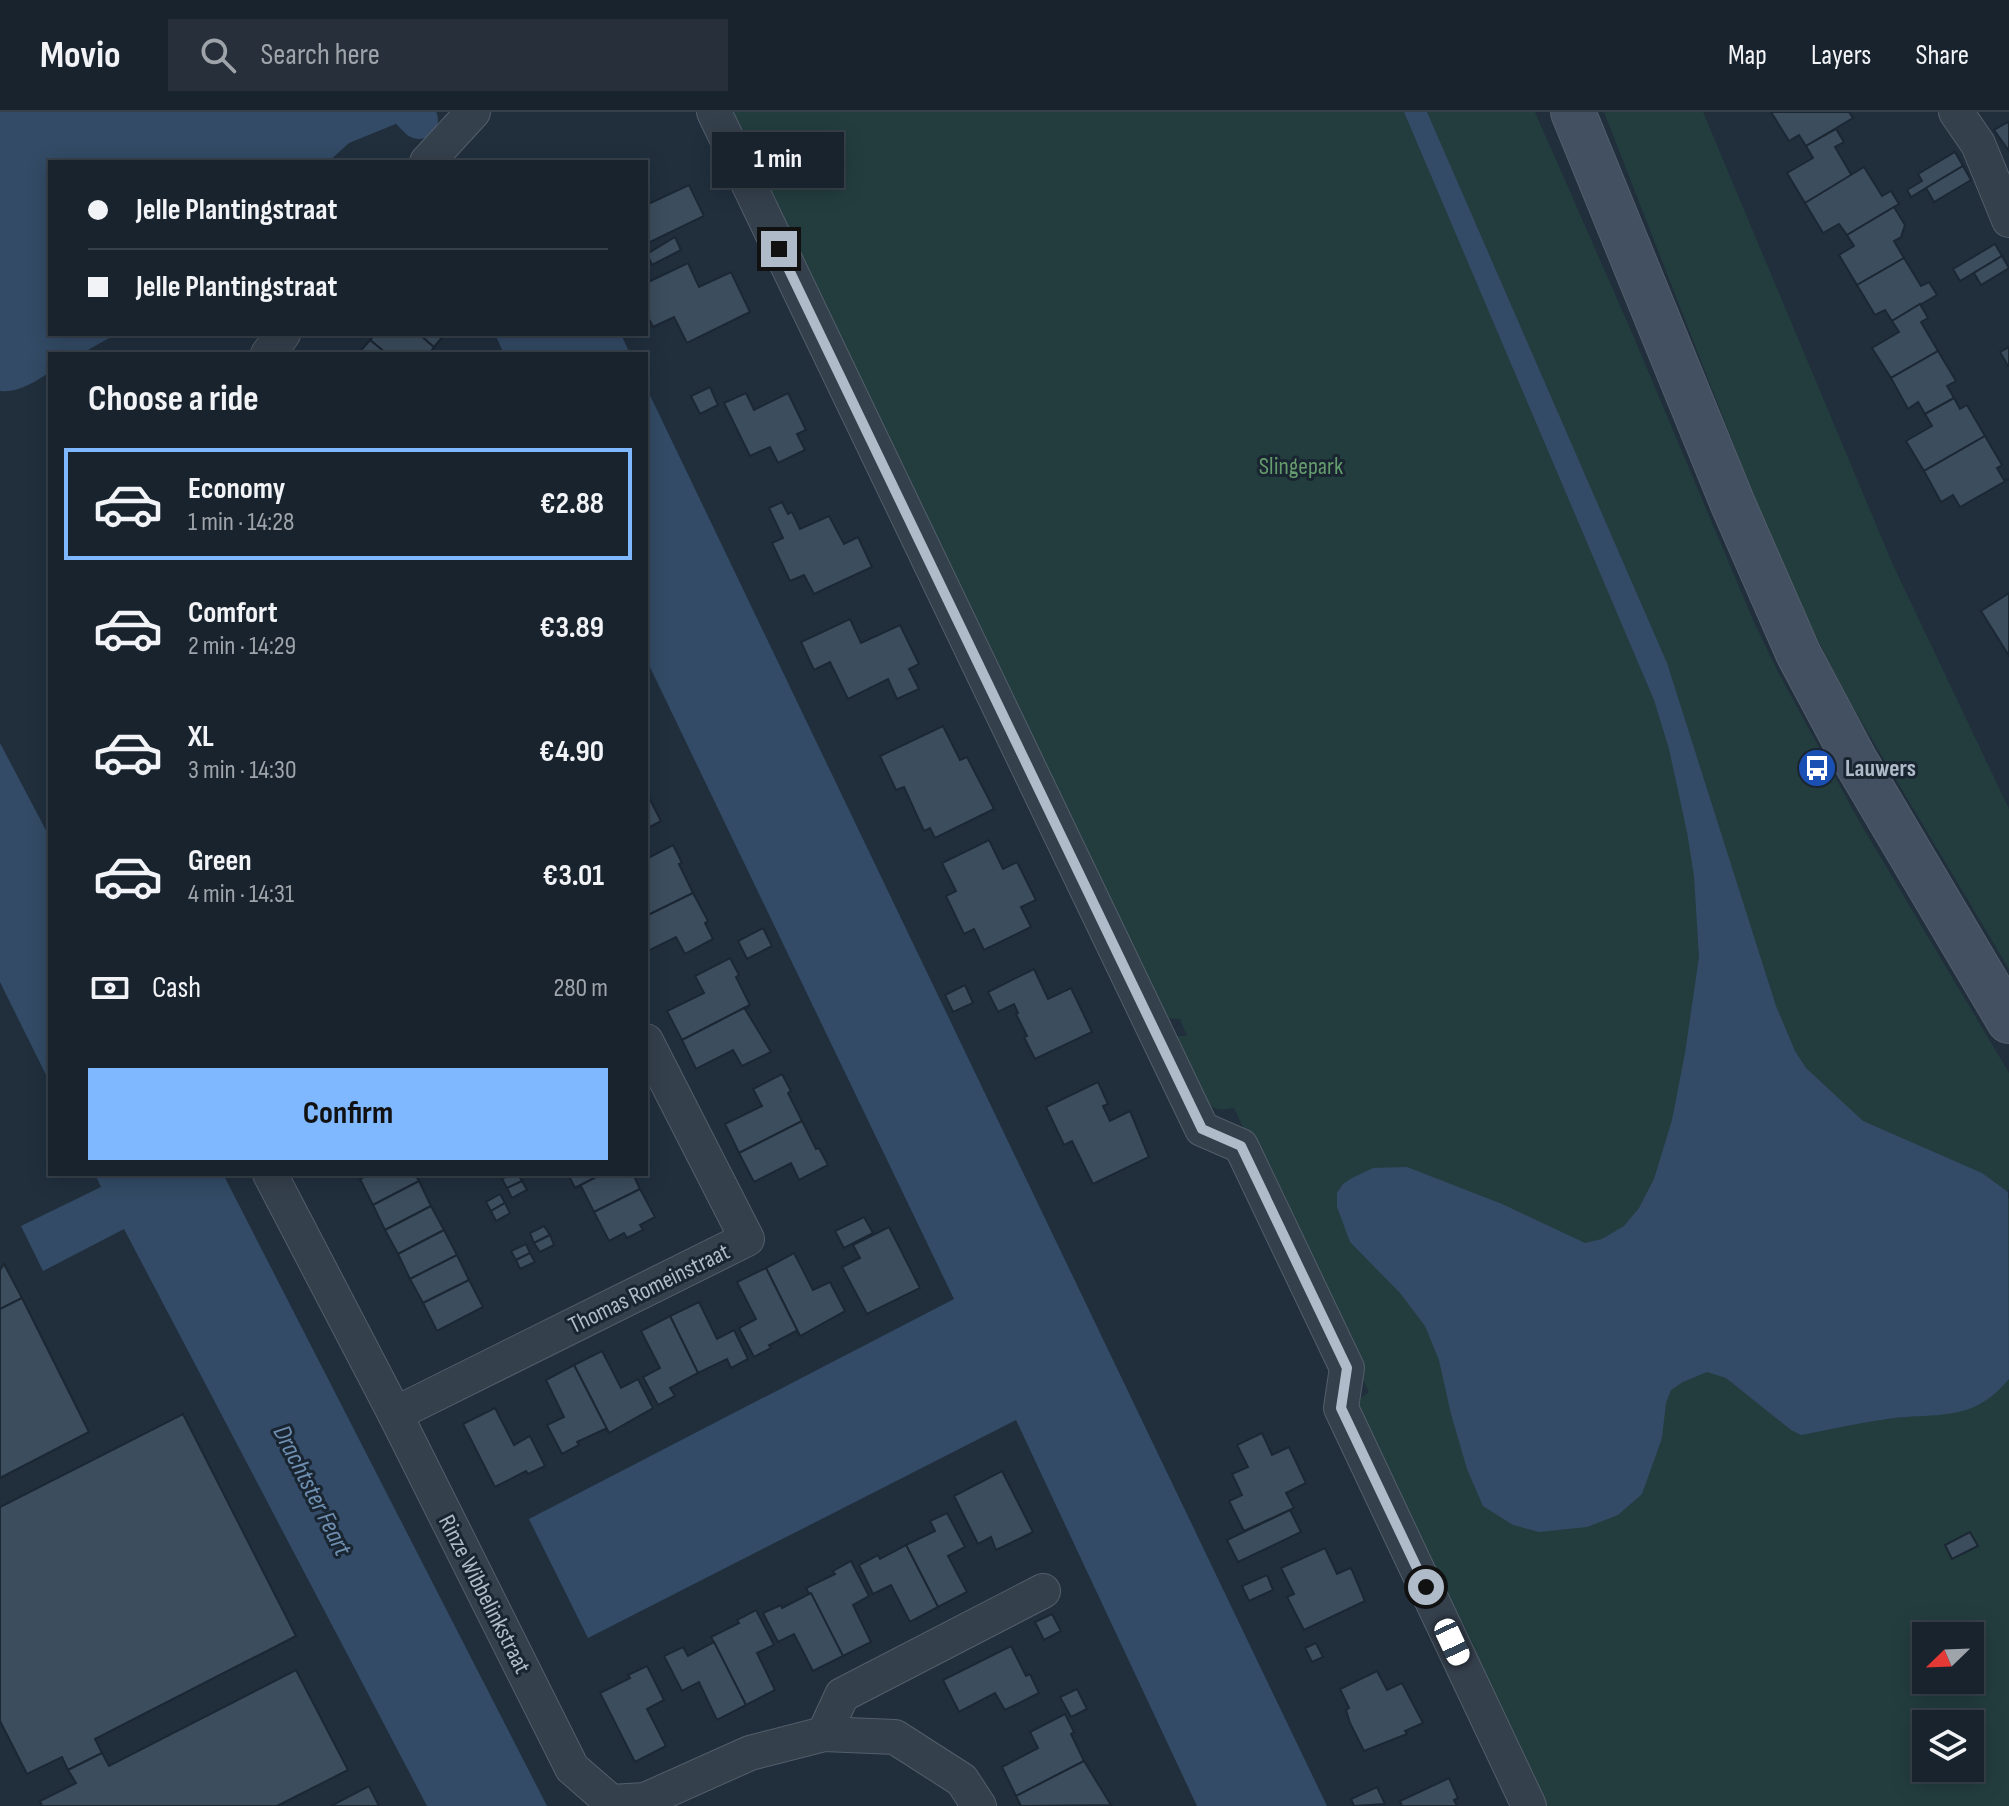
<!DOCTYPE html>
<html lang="en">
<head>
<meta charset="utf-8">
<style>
  :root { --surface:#19232e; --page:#262f3a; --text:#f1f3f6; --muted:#9fa4aa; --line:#37404a; --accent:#7fb8ff }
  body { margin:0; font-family:"Sofia Sans Condensed",sans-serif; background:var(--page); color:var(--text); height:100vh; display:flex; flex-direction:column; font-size:30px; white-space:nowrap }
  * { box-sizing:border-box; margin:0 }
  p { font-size:26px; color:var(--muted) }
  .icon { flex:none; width:44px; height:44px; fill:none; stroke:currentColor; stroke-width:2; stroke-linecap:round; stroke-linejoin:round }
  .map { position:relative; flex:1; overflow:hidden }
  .details { position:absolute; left:48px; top:240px; width:600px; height:824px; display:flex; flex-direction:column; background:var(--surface); border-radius:0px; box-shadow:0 4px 20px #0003,0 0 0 2px var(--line) }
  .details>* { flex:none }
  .top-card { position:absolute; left:48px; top:48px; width:600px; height:176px; border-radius:0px; box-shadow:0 4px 20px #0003,0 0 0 2px var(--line); display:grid; align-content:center; height:176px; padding:0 40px; background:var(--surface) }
  .needle { width:52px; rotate:247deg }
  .controls { position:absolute; left:1912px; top:1510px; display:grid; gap:16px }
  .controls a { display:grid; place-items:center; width:72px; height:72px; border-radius:0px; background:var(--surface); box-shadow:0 4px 20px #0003,0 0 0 2px var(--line); font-size:40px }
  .end { position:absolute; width:36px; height:36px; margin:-18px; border:10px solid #b0bbc9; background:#111; box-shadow:0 0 0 4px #111 }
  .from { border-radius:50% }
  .bubble { position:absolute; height:56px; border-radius:0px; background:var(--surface); box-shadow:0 4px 20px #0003,0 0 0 2px var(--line); font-size:26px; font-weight:700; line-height:56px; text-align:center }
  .car { position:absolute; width:24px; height:48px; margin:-24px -12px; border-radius:10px; box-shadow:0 0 6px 2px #0007; background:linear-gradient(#fff 24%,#345 0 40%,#fff 0 76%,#345 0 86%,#fff 0) }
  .top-card b { display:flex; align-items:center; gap:28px; height:76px; font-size:30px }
  .top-card b+b { border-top:2px solid var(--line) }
  .top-card i { width:20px; height:20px; background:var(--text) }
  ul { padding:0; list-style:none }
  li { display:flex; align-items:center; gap:24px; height:112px; margin:0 16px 12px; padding:0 24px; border:4px solid transparent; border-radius:0px }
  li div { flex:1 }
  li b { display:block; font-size:30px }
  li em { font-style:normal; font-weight:700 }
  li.current { border-color:var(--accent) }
  li>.icon { width:72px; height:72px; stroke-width:1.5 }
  h2 { padding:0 40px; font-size:36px; line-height:96px }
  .pay { display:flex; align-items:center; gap:20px; height:88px; padding:0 40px; font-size:30px }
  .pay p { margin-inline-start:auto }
  .primary-button { display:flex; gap:16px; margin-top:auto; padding:16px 40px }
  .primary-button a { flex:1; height:92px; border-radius:0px; background:var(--accent); color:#111; font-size:32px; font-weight:700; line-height:92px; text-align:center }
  header { display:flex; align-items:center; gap:48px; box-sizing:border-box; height:112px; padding:0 40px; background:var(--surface); border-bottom:2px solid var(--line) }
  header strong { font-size:38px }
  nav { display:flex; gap:44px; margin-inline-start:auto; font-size:28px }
  .search { width:560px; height:72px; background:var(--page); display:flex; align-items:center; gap:20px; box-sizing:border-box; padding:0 28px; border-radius:0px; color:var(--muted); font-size:30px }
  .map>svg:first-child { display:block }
  .green { fill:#233d3e; fill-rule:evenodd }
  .water { fill:#334b66 }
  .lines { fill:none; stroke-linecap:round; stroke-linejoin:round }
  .canal { stroke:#334b66; stroke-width:38 }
  .building { fill:#3c4d5d; stroke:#1c2734; stroke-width:2 }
  .street-casing { stroke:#535e6b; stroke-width:36 }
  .secondary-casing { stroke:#535e6b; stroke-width:46 }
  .street { stroke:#35404d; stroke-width:34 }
  .secondary { stroke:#425061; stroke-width:44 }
  .route { stroke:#b0bbc9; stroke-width:10 }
  .labels { text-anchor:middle; stroke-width:6; stroke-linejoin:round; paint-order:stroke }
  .park-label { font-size:24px; fill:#659c6e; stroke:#1a2532 }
  .poi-label { font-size:24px; font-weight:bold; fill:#b0bbc9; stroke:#1a2532; text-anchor:start }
  .street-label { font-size:24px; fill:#b0bbc9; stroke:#1a2532 }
  .water-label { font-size:26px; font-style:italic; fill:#6e8eaf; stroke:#1a2532 }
</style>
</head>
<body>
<header>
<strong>Movio</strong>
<div class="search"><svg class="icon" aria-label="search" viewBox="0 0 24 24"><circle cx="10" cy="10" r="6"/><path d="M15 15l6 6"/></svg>Search here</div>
<nav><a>Map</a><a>Layers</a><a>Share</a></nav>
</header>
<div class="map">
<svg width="2009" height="1694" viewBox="0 0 2009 1694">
  <rect width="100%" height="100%" fill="#212f3d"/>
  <g class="green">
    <path d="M731 0H1535L1632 221 1753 508 1779 562 1859 709 2009 961V1077L2006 1081 2009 1087V1694H1548L1412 1417 1357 1297 1362 1285 1369 1280 1234 996C1223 998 1216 999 1207 991L1176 924H1187L1180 907 1163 906ZM1926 1524H1970V1568H1926ZM1926 1612H1970V1656H1926Z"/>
    <polygon points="1604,0 1703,0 1893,453 2009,697 2009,857 1848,587 1785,464"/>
  </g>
  <g class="water">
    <path d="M0 0H403L398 11 349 31 328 50H50V222H116L81 242H50V260C34 270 19 281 0 279Z"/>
    <path d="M1404 0H1427L1667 551 1776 894 1795 939 1806 956 1863 1009 1982 1061 2008 1080 2009 1267C1974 1309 1943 1301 1894 1306 1863 1310 1832 1317 1801 1323L1791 1318 1726 1266 1707 1260 1683 1270 1671 1278 1666 1291 1662 1326 1642 1382 1618 1403 1587 1415 1539 1420 1513 1413 1483 1394 1467 1357 1451 1302 1439 1248 1425 1214 1400 1181 1350 1130 1337 1095V1081L1343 1072 1352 1066 1373 1056 1407 1055 1502 1092 1585 1131 1602 1127 1624 1114 1639 1096 1654 1067 1672 1008 1685 941 1699 845 1694 764 1687 720 1669 637 1654 588Z"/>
    <polygon points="495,222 621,222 630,242 504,242"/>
    <polygon points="646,275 1327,1694 1197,1694 1016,1308 588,1526 529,1407 954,1187 646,547"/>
    <polygon points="0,631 50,726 50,971 0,870"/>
    <polygon points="95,1062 223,1062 547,1694 427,1694 124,1117 43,1159 21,1114 101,1075"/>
  </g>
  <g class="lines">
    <polyline class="canal" points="411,0 419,8"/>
  </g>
  <g class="building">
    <polygon points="1771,0 1849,0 1853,6 1806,34 1799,23 1789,29"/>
    <polygon points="2008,10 2009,12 2009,39 1994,18"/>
    <polygon points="1836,17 1844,30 1835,35 1852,64 1805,91 1787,61 1813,46 1806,34"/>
    <polygon points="1955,40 1963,54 1911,85 1907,78 1922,69 1918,62"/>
    <polygon points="1963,54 1971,68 1934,90 1926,76"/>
    <polygon points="1864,55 1882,84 1891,79 1899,92 1847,123 1839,112 1823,121 1805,91"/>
    <polygon points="689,73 704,104 646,132 646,93"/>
    <polygon points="1894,95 1905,113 1901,125 1894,129 1904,146 1857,173 1839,143 1854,134 1847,123"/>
    <polygon points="675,125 681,138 652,153 647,142"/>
    <polygon points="1995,132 2002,144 1960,169 1953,157"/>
    <polygon points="2002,144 2009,156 1981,173 1974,161"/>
    <polygon points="1904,146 1921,174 1929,170 1937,183 1892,209 1885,198 1875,203 1857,173"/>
    <polygon points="688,151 699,175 731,160 750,200 687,231 674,205 653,215 646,201 646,171"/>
    <polygon points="1920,192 1928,206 1921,210 1938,239 1891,266 1872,236 1899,220 1892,209"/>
    <polygon points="375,222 419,222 434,235 429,242 387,242 370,228"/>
    <polygon points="419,222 445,222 434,235"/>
    <polygon points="370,228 387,242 358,242"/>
    <polygon points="2009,235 2009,254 2008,254 2000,240"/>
    <polygon points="1938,239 1956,269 1947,274 1954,286 1925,302 1918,290 1908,297 1891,266"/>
    <polygon points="710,275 718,293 700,302 691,284"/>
    <polygon points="746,281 754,298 788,281 806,318 797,322 805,338 778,351 770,335 750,344 724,291"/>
    <polygon points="1954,286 1960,297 1967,293 1985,324 1924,359 1906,329 1932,314 1925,302"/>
    <polygon points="1985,324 2002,353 1997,356 2004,368 2009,367 1960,395 1953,383 1941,390 1924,359"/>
    <polygon points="782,390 788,402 792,400 800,417 829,404 844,432 858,425 872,455 814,482 804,463 790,469 772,431 783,426 769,396"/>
    <polygon points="2009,481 2009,544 1981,499"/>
    <polygon points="850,507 861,531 900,513 919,552 909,557 919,577 897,587 888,567 848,587 830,550 814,558 801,530"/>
    <polygon points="943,614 960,648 967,645 994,697 935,726 930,716 924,719 904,675 896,678 880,644"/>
    <polygon points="646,680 661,709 646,717"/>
    <polygon points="989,728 1003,757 1017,750 1036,788 1021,795 1031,815 984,838 974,817 964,822 946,784 956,779 942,751"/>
    <polygon points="673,733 682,751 679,752 693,781 646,804 646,747"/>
    <polygon points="693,781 708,809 705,811 713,827 685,842 676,825 646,840 646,804"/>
    <polygon points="763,816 772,834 747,847 738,829"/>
    <polygon points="730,846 739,863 736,865 750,893 682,928 667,899 704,881 695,864"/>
    <polygon points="1034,857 1048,887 1071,876 1092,920 1035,947 1024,925 1027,924 1016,902 1018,901 1014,892 998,900 988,880"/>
    <polygon points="965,873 973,891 953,900 945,883"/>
    <polygon points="750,893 745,897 771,940 742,954 733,938 696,957 682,928"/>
    <polygon points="782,962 791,979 788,981 802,1009 739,1041 725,1012 762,994 753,977"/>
    <polygon points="1098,970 1108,992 1103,994 1110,1009 1130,999 1149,1045 1093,1072 1072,1029 1064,1033 1046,995"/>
    <polygon points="802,1009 816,1037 819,1036 828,1053 799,1068 791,1051 754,1070 739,1041"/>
    <polygon points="370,1062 415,1062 419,1069 373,1093 360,1067"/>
    <polygon points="511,1062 518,1062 522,1069 507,1076 502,1067"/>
    <polygon points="568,1062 602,1062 575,1076"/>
    <polygon points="602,1062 633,1062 640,1077 594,1100 581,1074 575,1076"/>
    <polygon points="419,1069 431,1094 385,1118 373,1093"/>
    <polygon points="522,1069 527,1078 512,1086 507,1076"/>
    <polygon points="640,1077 655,1105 640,1113 643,1118 627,1126 624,1121 609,1129 594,1100"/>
    <polygon points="500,1082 505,1091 491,1099 486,1090"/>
    <polygon points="505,1091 510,1101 496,1109 491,1099"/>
    <polygon points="431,1094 444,1118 398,1142 385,1118"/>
    <polygon points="864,1105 873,1121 844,1136 835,1119"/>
    <polygon points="544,1114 550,1123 534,1131 530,1121"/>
    <polygon points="889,1115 920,1176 867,1202 842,1155 860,1146 853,1133"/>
    <polygon points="444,1118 457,1143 410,1167 398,1142"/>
    <polygon points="550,1123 554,1133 540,1140 534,1131"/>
    <polygon points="526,1132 530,1141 516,1148 511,1139"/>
    <polygon points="530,1141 535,1150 520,1157 516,1148"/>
    <polygon points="794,1141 813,1178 830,1170 845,1199 800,1224 766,1156"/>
    <polygon points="457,1143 469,1168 423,1191 410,1167"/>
    <polygon points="4,1152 22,1186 0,1197 0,1158"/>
    <polygon points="766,1156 800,1224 796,1219 769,1233 771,1236 754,1245 739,1216 756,1207 737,1170"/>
    <polygon points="469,1168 483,1195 437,1219 423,1191"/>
    <polygon points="22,1186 89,1320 0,1366 0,1197"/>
    <polygon points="699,1190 717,1227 734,1218 748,1247 731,1256 727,1247 698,1261 670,1204"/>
    <polygon points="670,1204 698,1261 670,1276 675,1284 658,1293 643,1265 660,1256 641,1219"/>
    <polygon points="602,1239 621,1276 638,1267 653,1296 609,1321 574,1253"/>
    <polygon points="574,1253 609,1321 605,1317 577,1330 579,1333 562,1342 547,1313 564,1305 546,1268"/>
    <polygon points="495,1296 514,1333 530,1324 545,1354 528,1362 526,1359 495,1375 463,1312"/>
    <polygon points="183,1302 296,1524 95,1627 102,1641 68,1658 62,1645 27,1662 0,1609 0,1395"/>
    <polygon points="1262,1321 1272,1343 1289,1335 1306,1371 1286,1381 1294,1396 1244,1419 1229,1389 1242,1383 1232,1362 1248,1355 1237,1333"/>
    <polygon points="1002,1359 1033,1420 996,1438 991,1425 978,1432 954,1384"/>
    <polygon points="1290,1398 1301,1420 1238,1450 1227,1428"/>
    <polygon points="947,1401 965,1435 948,1444 967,1480 938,1495 906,1433 935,1419 930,1409"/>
    <polygon points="1970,1420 1978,1434 1952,1447 1945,1433"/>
    <polygon points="906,1433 938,1495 910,1510 891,1473 873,1482 859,1453 878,1443 880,1447"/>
    <polygon points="1325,1436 1337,1462 1350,1456 1352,1458 1365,1489 1304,1518 1287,1485 1294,1482 1281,1456"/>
    <polygon points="851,1449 869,1484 853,1493 871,1530 843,1544 806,1476 835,1462 833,1459"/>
    <polygon points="1267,1463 1273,1478 1249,1489 1242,1474"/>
    <polygon points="811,1481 843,1544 813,1559 794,1522 778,1530 763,1501 781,1493 782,1496"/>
    <polygon points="756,1498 774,1533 757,1541 775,1578 746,1593 711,1525 739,1511 737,1508"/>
    <polygon points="1052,1502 1061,1519 1044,1528 1035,1510"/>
    <polygon points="714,1530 746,1593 717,1608 699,1570 682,1579 664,1544 683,1535 688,1544"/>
    <polygon points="1316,1531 1323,1545 1312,1550 1305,1536"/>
    <polygon points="1011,1534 1026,1564 1030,1562 1039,1581 1005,1598 995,1581 959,1600 943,1568"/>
    <polygon points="647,1554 664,1588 647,1597 666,1634 635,1650 600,1581 630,1566 628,1563"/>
    <polygon points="296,1558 348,1658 277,1694 42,1694 40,1689 76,1671 68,1658 102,1641 109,1654"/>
    <polygon points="1377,1559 1387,1578 1402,1571 1423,1611 1405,1619 1407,1622 1364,1639 1350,1611 1346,1598 1349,1596 1340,1577"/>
    <polygon points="1077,1577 1087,1597 1071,1605 1060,1585"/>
    <polygon points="1065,1602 1074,1620 1071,1622 1084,1649 1016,1684 1002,1655 1038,1636 1030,1620"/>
    <polygon points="1084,1649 1111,1693 1021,1694 1016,1684"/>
    <polygon points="1449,1666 1458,1686 1454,1688 1457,1694 1402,1694 1400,1689"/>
    <polygon points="369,1674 379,1694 331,1694"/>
    <polygon points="1377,1675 1385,1692 1354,1694 1351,1687"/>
  </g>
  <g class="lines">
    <defs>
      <g id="street">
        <polyline points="714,0 1202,1017 1241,1034 1347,1256 1341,1296 1529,1694"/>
        <polyline points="1956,0 1978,32 2009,108"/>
        <polyline points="427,50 473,0"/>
        <polyline points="268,242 283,222"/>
        <polyline points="270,1062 395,1302 572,1656 611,1690 645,1688 750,1641 824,1622 895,1625 962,1668 979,1694"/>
        <polyline points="395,1302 747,1127 646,929"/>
        <polyline points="824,1622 842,1583 1043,1479"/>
      </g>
      <polyline id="secondary" points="1573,0 1732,390 1798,541 1856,650 2009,909"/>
    </defs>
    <use href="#street" class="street-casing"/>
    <use href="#secondary" class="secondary-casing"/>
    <use href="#street" class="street"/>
    <use href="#secondary" class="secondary"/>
  </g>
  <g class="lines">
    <polyline class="route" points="779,137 1202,1017 1241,1034 1347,1256 1341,1296 1426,1475"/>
  </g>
  <defs>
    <symbol id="bus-disc" viewBox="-11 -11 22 22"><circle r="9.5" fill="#1a4fb4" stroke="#1a2532"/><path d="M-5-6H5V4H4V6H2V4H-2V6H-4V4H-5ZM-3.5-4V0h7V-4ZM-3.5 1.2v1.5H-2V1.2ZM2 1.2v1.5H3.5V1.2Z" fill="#fff"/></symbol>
  </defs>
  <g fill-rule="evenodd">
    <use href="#bus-disc" x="1795" y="634" width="44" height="44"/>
  </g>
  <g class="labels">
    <g class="park-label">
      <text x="1301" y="362">Slingepark</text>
    </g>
    <g class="poi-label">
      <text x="1845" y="664">Lauwers</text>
    </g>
    <g class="street-label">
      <text transform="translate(649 1176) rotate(-26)" y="8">Thomas Romeinstraat</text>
      <text transform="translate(485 1482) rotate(63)" y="8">Rinze Wibbelinkstraat</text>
    </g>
    <g class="water-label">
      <text transform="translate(313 1378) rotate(63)" y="9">Drachtster Feart</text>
    </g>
  </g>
</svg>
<div class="controls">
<a><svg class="needle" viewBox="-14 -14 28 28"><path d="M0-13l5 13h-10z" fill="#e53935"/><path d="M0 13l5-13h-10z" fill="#9fa4aa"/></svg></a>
<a><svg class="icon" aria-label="layers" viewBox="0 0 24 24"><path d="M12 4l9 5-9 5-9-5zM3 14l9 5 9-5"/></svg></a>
</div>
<i class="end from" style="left:1426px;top:1475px"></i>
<i class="end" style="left:779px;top:137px"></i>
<div class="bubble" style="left:712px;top:20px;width:132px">1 min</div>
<i class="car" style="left:1452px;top:1530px;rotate:155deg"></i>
<div class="top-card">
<b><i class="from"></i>Jelle Plantingstraat</b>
<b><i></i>Jelle Plantingstraat</b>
</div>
<section class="details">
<h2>Choose a ride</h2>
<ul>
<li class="current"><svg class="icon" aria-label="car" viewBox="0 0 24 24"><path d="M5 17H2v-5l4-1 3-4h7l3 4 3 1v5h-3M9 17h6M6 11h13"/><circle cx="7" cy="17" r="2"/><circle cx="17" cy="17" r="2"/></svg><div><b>Economy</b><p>1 min · 14:28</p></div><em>€2.88</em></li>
<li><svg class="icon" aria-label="car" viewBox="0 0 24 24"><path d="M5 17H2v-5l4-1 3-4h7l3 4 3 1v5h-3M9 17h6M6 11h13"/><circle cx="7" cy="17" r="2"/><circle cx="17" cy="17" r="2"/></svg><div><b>Comfort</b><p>2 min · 14:29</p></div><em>€3.89</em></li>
<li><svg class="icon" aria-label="car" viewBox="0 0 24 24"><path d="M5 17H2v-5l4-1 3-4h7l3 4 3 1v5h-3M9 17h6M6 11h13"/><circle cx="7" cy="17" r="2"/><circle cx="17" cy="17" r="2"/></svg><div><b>XL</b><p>3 min · 14:30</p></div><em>€4.90</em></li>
<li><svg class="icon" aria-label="car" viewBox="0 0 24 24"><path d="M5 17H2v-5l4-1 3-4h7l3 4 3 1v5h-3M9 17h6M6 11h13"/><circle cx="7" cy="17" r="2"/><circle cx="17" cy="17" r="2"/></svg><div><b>Green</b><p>4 min · 14:31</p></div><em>€3.01</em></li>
</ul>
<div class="pay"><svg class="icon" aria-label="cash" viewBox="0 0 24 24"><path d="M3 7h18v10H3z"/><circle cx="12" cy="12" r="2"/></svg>Cash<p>280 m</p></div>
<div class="primary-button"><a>Confirm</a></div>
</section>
</div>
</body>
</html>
